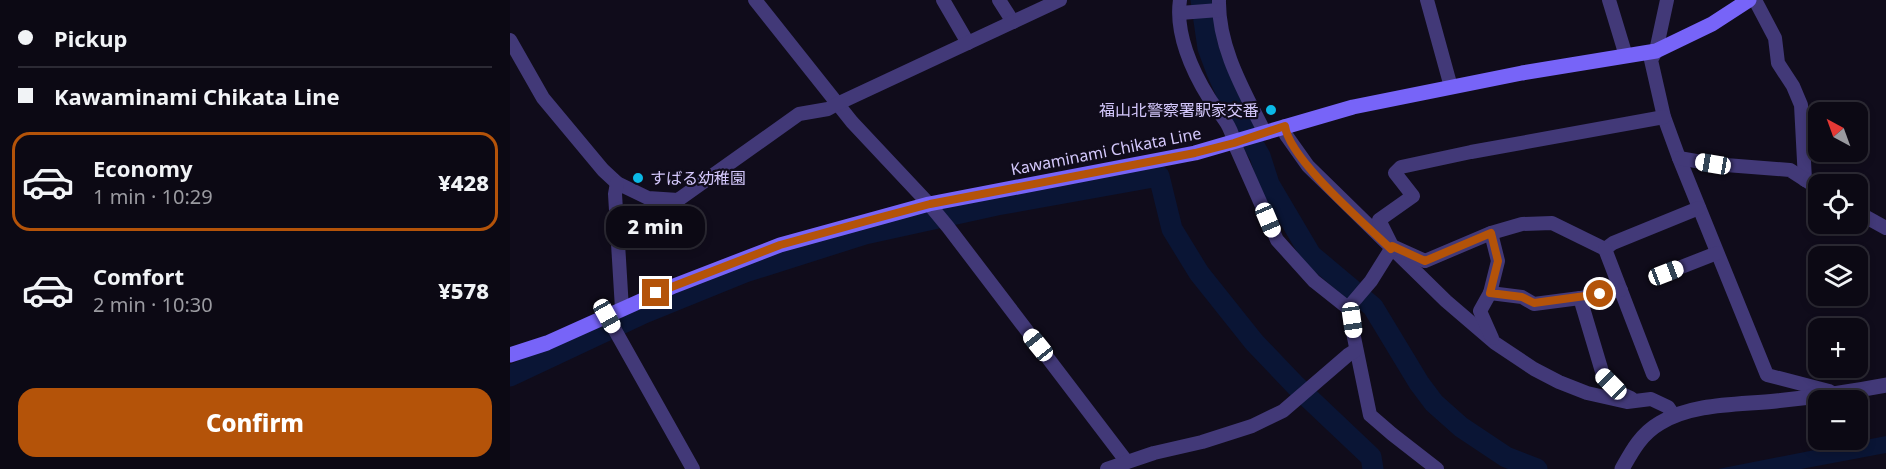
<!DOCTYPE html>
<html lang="en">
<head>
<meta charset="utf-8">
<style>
  :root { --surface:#0c0914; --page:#15121d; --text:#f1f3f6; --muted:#9a9aa0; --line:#2c2a34; --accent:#b45309 }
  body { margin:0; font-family:"Noto Sans","Noto Sans JP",sans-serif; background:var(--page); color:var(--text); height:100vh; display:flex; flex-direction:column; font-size:22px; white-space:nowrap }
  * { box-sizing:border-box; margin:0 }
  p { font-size:20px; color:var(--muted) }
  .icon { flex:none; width:33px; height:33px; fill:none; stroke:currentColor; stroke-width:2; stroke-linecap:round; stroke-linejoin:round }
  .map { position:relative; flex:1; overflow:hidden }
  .panel { display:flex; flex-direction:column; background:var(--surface); width:510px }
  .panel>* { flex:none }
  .top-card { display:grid; align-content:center; height:132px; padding:0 18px; background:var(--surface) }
  .needle { width:39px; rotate:319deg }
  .tools { position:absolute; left:1298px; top:102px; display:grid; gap:12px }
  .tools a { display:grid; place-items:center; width:60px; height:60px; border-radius:12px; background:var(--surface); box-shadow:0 3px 9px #0003,0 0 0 2px var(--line); font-size:30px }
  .end { position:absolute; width:27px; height:27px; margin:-14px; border:8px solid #b45309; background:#fff; box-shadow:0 0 0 3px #fff }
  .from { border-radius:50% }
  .bubble { position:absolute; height:42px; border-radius:18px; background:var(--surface); box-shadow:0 3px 9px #0003,0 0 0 2px var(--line); font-size:20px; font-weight:800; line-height:42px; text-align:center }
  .car { position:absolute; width:18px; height:36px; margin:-18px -9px; border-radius:8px; box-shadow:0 0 4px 2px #0007; background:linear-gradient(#fff 24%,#345 0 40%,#fff 0 76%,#345 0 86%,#fff 0) }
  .top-card b { display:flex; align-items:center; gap:21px; height:57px; font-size:22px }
  .top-card b+b { border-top:2px solid var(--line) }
  .top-card i { width:15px; height:15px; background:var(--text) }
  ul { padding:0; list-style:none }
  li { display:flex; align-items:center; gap:18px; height:99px; margin:0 12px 9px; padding:0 6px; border:3px solid transparent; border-radius:18px }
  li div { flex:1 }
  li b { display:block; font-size:22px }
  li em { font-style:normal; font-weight:800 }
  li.current { border-color:var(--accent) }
  li>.icon { width:54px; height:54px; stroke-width:1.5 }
  .cta { display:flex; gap:12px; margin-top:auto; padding:12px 18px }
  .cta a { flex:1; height:69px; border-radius:18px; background:var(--accent); color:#fff; font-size:24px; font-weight:800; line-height:69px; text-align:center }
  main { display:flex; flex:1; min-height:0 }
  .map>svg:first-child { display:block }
  .water { fill:#0a1535 }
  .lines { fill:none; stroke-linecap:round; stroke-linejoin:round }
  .river { stroke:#0a1535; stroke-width:21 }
  .minor { stroke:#423978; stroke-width:14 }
  .tertiary { stroke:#423978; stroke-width:15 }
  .secondary { stroke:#7764f8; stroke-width:15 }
  .route { stroke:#b45309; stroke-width:8 }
  .poi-dot { fill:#0bb9e6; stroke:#100c1b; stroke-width:2 }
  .labels { text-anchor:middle; stroke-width:4.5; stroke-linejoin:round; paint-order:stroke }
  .poi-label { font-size:16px; fill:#d4c8fc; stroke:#100c1b; text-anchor:end }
  .street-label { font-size:16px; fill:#d4c8fc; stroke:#100c1b }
</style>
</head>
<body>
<main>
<section class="panel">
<div class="top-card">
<b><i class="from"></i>Pickup</b>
<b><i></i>Kawaminami Chikata Line</b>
</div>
<ul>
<li class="current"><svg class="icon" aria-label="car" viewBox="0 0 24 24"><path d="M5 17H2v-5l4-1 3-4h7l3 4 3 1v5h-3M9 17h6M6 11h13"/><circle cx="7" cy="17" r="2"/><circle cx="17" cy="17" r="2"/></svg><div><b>Economy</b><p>1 min · 10:29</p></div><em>¥428</em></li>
<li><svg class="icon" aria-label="car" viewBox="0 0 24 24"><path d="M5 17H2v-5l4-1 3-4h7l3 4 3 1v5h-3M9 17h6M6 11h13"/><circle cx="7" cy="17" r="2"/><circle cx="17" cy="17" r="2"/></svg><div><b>Comfort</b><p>2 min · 10:30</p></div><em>¥578</em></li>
</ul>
<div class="cta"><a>Confirm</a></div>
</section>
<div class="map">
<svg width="1376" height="469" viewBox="0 0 1376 469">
  <rect width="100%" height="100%" fill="#100c1b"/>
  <polygon class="water" points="1376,436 1376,453 1291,469 1208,469"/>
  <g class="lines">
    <g class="river">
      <polyline points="691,0 698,48 707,72 726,115 750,156 759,184 801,255 863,307 909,383 924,403 951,427 996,457 1027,469"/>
      <polyline points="0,376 134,313 235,272 355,234 487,205 649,176 662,229 689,273 744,342 786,386 861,457 863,469"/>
    </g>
    <g class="minor">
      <polyline points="245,0 342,122 419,204 438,227 617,462"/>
      <polyline points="433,0 458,43"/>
      <polyline points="489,0 503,22"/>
      <path d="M670 0C665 33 682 71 699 98 709 114 722 125 724 143L767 240 804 281 838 308 860 415 882 434 927 469"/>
      <path d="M709 0C708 47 734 91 754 131"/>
      <polyline points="917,0 941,87"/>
      <polyline points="1099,0 1116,56"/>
      <polyline points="1157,0 1146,51 1141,60 1154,117 1169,158 1257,375 1319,391 1324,394"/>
      <polyline points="1245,0 1265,38 1268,63 1283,86 1291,105 1295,180"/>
      <polyline points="670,13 709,10"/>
      <polyline points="0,40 33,98 93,170 107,183 138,198 168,200 289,114 318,109 327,104 550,0"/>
      <polyline points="775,126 776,135 798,166 936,301 985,343 1024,369 1049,382 1077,393 1117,402 1141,399 1158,407 1164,416"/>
      <polyline points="1169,158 1203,164 1280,170 1308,188"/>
      <polyline points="107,183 105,194 112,309"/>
      <polyline points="1347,212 1376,228"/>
      <polyline points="981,233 988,261 980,293 970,311 982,338"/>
      <polyline points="884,247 915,261 981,233 1012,224 1042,223 1095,249 1103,243 1189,208"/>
      <polyline points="1095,249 1143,374"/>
      <polyline points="1156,273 1207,253"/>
      <polyline points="980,293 1012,297 1024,304 1070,298 1111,290"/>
      <polyline points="1070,298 1093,375 1110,393 1121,398"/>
      <polyline points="838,308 861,281 881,249 882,246 869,220 903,196 885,173 891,167 961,152 1154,117"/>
      <polyline points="97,316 183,469"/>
      <polyline points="597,469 644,453 692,442 742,426 773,411 838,355 846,350"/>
    </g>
    <path class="tertiary" d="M1112 469C1122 451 1131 434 1150 423 1183 403 1228 405 1266 401 1303 397 1339 392 1376 385"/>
    <polyline class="secondary" points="0,355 37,343 164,286 270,245 419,204 685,153 843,107 1012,73 1146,51 1202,24 1239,0"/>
  </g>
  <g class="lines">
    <path class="route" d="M146 293 270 245 364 219 420 204 685 153 724 143 775 126C779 159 855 224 881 249L882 246 915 261 981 233 988 261 980 293 1012 297 1024 303 1090 294"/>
  </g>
  <g class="poi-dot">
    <circle cx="761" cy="110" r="6"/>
    <circle cx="128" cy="178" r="6"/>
  </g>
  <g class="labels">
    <g class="poi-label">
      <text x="749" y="116">福山北警察署駅家交番</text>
      <text x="140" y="184" text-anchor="start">すばる幼稚園</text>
    </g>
    <g class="street-label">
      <text transform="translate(596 151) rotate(-11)" y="6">Kawaminami Chikata Line</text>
    </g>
  </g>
</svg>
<div class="tools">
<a><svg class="needle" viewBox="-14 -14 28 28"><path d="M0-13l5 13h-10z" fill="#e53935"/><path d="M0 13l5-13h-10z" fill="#9a9aa0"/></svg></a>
<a><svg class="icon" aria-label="locate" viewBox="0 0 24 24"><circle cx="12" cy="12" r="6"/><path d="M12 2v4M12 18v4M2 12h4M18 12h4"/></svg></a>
<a><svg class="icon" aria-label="layers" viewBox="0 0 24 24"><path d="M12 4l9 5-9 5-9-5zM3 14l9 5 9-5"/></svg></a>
<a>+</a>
<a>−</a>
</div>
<i class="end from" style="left:1090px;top:294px"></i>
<i class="end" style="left:146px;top:293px"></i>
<div class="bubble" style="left:96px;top:206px;width:99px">2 min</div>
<i class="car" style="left:1203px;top:164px;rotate:280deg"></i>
<i class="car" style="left:758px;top:220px;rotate:157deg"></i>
<i class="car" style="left:1156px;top:273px;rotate:69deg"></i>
<i class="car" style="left:97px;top:316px;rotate:151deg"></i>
<i class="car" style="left:842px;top:320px;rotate:172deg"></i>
<i class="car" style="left:528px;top:345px;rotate:321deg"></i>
<i class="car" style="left:1101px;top:384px;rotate:315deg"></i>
</div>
</main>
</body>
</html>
